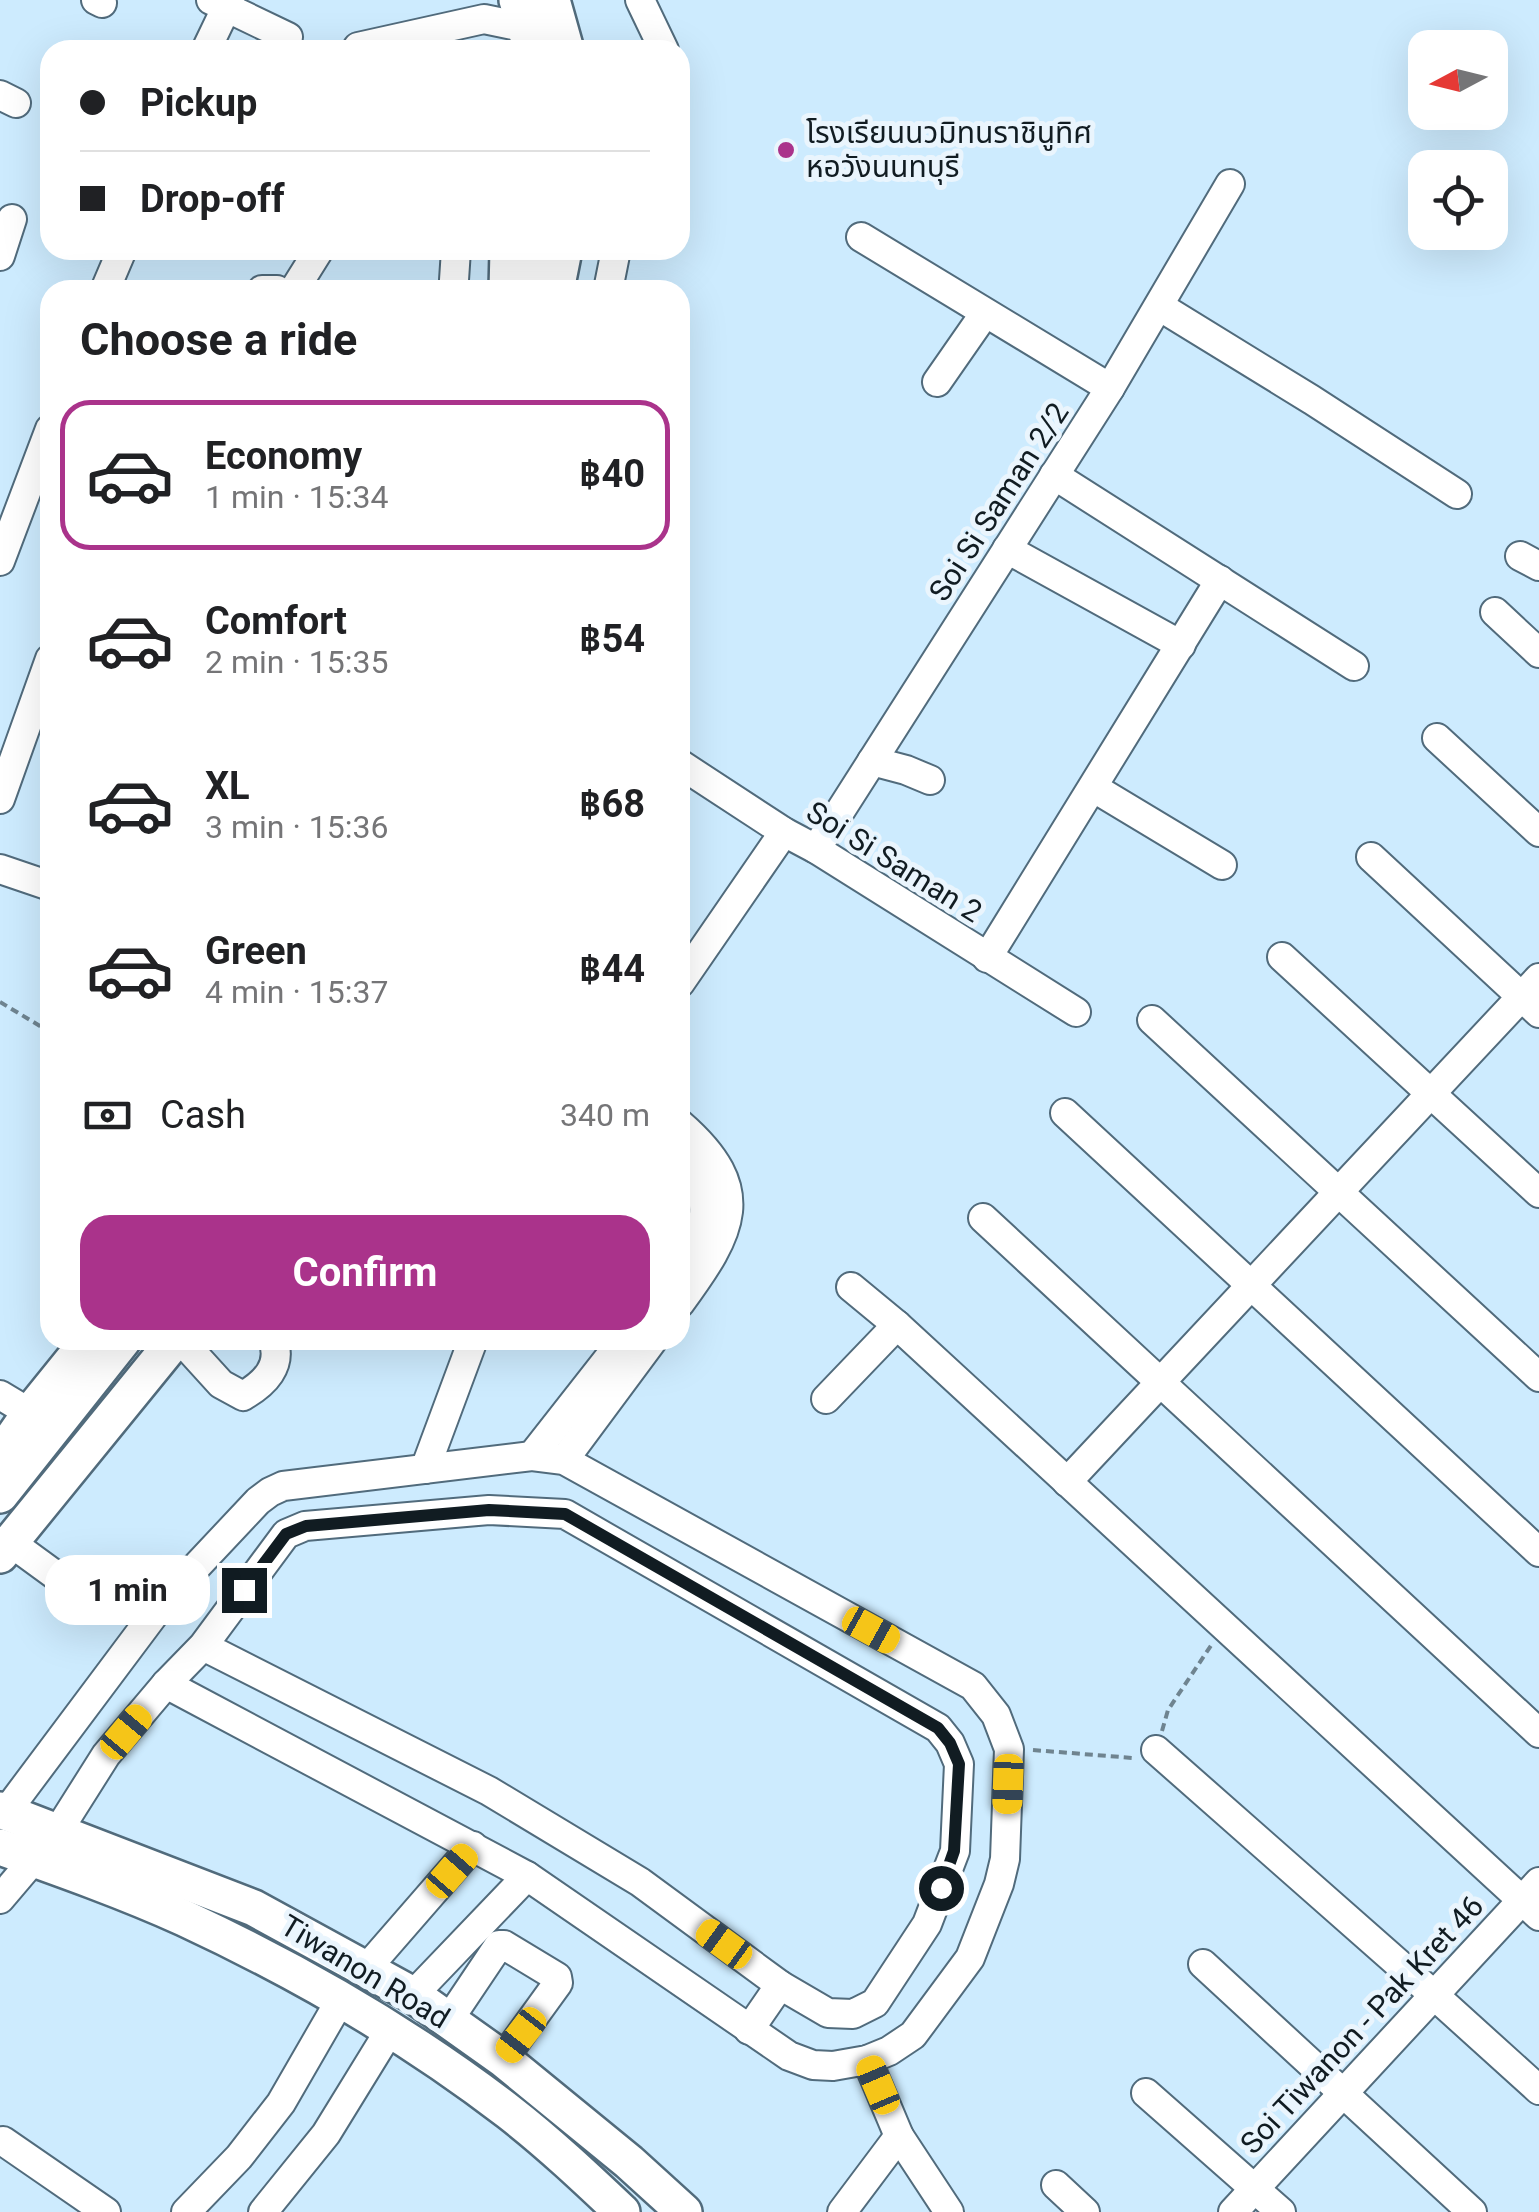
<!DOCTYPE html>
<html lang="en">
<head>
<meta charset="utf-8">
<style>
  :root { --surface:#fff; --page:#f6f6f6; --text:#202124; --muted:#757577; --line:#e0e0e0; --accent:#aa338b }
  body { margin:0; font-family:Roboto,"Noto Sans Thai",sans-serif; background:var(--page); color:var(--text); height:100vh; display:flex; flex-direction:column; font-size:38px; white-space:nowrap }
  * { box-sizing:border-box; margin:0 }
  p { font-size:32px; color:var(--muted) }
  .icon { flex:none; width:55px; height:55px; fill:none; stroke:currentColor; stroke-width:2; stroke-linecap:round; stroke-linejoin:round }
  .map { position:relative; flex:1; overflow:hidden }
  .details { position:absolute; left:40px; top:280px; width:650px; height:1070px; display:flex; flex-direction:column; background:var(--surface); border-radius:30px; box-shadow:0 10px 40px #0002 }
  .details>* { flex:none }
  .banner { position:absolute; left:40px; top:40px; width:650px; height:220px; border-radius:30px; box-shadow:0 10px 40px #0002; display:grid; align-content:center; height:220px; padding:0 40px; background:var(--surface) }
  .needle { width:65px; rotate:263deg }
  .buttons { position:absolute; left:1408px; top:30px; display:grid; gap:20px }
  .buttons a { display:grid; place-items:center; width:100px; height:100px; border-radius:20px; background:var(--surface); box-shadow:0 10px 40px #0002; font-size:50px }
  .end { position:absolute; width:45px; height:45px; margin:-22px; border:12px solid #111c22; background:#fff; box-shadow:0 0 0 5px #fff }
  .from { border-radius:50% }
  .bubble { position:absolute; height:70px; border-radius:30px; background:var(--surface); box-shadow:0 10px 40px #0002; font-size:32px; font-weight:700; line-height:70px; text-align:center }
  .car { position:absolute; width:30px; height:60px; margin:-30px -15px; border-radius:12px; box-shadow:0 0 8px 2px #0007; background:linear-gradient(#f5c518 24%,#345 0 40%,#f5c518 0 76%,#345 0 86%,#f5c518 0) }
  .banner b { display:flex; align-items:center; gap:35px; height:95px; font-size:38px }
  .banner b+b { border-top:2px solid var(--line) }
  .banner i { width:25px; height:25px; background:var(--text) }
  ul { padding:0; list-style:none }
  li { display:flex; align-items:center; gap:30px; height:150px; margin:0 20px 15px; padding:0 20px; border:5px solid transparent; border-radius:30px }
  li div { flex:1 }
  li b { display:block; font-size:38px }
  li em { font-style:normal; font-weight:700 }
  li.on { border-color:var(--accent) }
  li>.icon { width:90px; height:90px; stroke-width:1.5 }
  h2 { padding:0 40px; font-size:45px; line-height:120px }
  .pay { display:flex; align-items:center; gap:25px; height:110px; padding:0 40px; font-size:38px }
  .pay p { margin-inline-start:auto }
  .button { display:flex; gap:20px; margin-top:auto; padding:20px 40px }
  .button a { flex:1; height:115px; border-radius:30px; background:var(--accent); color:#fff; font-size:40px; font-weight:700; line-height:115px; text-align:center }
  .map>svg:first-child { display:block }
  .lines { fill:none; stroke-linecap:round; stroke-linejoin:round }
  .minor-casing { stroke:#516b7c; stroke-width:32 }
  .major-casing { stroke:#516b7c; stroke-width:40 }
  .path { stroke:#6f8490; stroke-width:4; stroke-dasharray:8 5; stroke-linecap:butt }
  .minor { stroke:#fff; stroke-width:28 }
  .major { stroke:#fff; stroke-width:35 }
  .route { stroke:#111c22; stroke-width:12 }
  .poi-dot { fill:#aa338b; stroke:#eaf5fd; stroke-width:4 }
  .labels { text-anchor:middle; stroke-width:10; stroke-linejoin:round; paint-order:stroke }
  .poi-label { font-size:30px; fill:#111c22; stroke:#eaf5fd; text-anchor:start }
  .street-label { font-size:30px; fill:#111c22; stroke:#eaf5fd }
</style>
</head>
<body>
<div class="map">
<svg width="1539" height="2212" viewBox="0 0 1539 2212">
  <rect width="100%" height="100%" fill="#cdebfe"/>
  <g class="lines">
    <defs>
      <g id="minor">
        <polyline points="96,0 102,3"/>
        <polyline points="211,0 288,37"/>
        <polyline points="640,0 664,50"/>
        <polyline points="206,50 230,0"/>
        <polyline points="356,50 358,47 484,19 513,25"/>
        <polyline points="0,95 16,103"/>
        <polyline points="861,237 1110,388"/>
        <polyline points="0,256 12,219"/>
        <polyline points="454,280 456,250"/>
        <polyline points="105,290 122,250"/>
        <polyline points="262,290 277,290"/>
        <polyline points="294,290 319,250"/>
        <polyline points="608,290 616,250"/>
        <polyline points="1159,306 1312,400 1457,494"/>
        <polyline points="937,382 985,313"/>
        <polyline points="1054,475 1354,666"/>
        <polyline points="1007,549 1181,645"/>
        <polyline points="1520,556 1539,566"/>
        <polyline points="0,561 50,429"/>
        <polyline points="1495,612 1539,653"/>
        <polyline points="1437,738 1539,832"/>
        <polyline points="872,761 906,770 930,780"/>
        <polyline points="680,764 784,832 816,849 1076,1012"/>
        <polyline points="1094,788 1222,865"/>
        <polyline points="0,799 50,659"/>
        <polyline points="816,849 1110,388 1230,184"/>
        <polyline points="1371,857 1539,1013"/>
        <polyline points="0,869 50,886"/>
        <polyline points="1282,957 1539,1193"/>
        <polyline points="987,958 1220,580"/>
        <polyline points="680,983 784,832"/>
        <polyline points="1152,1020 1539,1377"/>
        <polyline points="1065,1113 1539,1552"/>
        <path d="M680 1124C756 1190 732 1232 680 1303"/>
        <path d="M680 1160C717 1189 707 1239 680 1271"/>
        <polyline points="983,1218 1539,1733"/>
        <polyline points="851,1287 897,1325 1539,1916"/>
        <path d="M181 1340 221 1384 243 1396C264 1384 283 1366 273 1340"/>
        <polyline points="0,1395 30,1413"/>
        <polyline points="826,1399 897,1325"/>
        <polyline points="532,1456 623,1340"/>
        <polyline points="564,1460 653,1340"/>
        <polyline points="425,1469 473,1340"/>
        <polyline points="1067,1482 1539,978"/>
        <polyline points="10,1542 73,1588"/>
        <polyline points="1156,1750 1434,1995 1539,2090"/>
        <polyline points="6,1812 164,1601 258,1501 270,1492 283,1486 532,1456 564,1460 973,1686 996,1715 1009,1749 1005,1859 999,1884 970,1958 913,2035 889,2051 867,2060 833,2066 813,2065 789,2056 527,1876 166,1684"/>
        <polyline points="58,1831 106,1755 166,1684 203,1646 286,1534 305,1526 489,1510 565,1514 938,1728 950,1743 959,1764 955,1851 927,1924 875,2003 853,2014 828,2013 780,1985 640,1882 489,1791 203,1646"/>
        <polyline points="0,1899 34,1859"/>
        <polyline points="1203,1964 1472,2212"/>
        <polyline points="366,1969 473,1846"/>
        <polyline points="413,1995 527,1876"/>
        <polyline points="448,2021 499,1945 504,1945 557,1977 558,1983 503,2059"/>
        <polyline points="749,2030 780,1985"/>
        <polyline points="867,2060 899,2136 949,2212"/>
        <polyline points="1146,2093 1281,2212"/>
        <polyline points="3,2141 106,2212"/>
        <polyline points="1056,2185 1085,2212"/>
        <polyline points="186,2212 239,2157 281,2103 341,1999"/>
        <polyline points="263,2212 326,2134 390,2030"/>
        <polyline points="842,2212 899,2136"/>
        <polyline points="1233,2212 1539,1882"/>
      </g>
      <g id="major">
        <polyline points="517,0 532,50"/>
        <polyline points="552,0 566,50"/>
        <polyline points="507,290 508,250"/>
        <polyline points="526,290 535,250"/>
        <polyline points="556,290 564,250"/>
        <polyline points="0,1456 30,1413 89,1340"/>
        <polyline points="0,1495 123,1340"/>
        <polyline points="0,1555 175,1340"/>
        <polyline points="0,1810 254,1908 413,1995 503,2059 629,2162 684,2212"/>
        <path d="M0 1847C62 1869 124 1891 184 1918 298 1971 409 2035 509 2112 549 2143 586 2178 622 2212"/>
      </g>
    </defs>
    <use href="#minor" class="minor-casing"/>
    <use href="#major" class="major-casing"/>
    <g class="path">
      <polyline points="0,1002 50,1032"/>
      <polyline points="1162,1731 1168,1710 1212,1644"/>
      <polyline points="1033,1750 1133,1758"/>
    </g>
    <use href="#minor" class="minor"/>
    <use href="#major" class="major"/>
  </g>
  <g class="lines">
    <polyline class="route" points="244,1590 286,1534 306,1526 489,1510 565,1514 938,1728 950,1743 959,1764 954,1851 941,1888"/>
  </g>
  <circle class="poi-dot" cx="786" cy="150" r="10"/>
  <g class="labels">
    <g class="poi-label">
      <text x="806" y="143">โรงเรียนนวมิทนราชินูทิศ<tspan x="806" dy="34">หอวังนนทบุรี</tspan></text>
    </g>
    <g class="street-label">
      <text transform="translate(999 502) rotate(-57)" y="10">Soi Si Saman 2/2</text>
      <text transform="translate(894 862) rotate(32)" y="10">Soi Si Saman 2</text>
      <text transform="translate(365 1972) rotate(31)" y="10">Tiwanon Road</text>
      <text transform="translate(1362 2025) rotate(-47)" y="10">Soi Tiwanon - Pak Kret 46</text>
    </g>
  </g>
</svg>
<div class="buttons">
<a><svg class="needle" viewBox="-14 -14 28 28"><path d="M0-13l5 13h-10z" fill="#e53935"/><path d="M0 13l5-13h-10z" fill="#757577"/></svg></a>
<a><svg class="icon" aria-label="locate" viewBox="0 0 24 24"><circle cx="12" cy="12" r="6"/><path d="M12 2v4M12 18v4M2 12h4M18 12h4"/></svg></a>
</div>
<i class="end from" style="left:941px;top:1888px"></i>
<i class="end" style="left:244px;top:1590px"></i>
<div class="bubble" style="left:45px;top:1555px;width:165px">1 min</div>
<i class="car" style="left:871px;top:1630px;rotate:119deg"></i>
<i class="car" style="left:126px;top:1732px;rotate:40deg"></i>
<i class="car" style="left:1008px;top:1784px;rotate:182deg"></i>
<i class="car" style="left:452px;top:1871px;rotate:41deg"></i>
<i class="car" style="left:724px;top:1944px;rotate:306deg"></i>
<i class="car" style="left:521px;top:2035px;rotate:218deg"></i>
<i class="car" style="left:878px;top:2085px;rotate:337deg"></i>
<div class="banner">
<b><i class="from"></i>Pickup</b>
<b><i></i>Drop-off</b>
</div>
<section class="details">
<h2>Choose a ride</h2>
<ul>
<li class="on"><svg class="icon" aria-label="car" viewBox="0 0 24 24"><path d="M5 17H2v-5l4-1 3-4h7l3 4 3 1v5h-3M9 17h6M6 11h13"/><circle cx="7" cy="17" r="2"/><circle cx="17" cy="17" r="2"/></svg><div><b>Economy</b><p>1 min · 15:34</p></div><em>฿40</em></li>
<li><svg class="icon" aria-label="car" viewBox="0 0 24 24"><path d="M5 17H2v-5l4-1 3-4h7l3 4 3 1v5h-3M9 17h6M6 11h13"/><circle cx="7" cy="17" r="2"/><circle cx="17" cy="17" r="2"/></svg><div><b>Comfort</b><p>2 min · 15:35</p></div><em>฿54</em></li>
<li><svg class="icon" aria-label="car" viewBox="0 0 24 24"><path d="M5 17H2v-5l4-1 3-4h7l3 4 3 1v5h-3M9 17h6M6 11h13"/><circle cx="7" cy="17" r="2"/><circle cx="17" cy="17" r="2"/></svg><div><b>XL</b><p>3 min · 15:36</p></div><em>฿68</em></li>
<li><svg class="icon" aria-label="car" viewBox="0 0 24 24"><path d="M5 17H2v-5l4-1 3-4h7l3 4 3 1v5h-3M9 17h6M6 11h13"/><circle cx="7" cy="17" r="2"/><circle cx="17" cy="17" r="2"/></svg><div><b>Green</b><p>4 min · 15:37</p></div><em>฿44</em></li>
</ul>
<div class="pay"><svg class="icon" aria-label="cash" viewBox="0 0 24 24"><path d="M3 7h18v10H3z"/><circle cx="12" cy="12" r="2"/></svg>Cash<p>340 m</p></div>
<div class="button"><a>Confirm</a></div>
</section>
</div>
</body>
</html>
